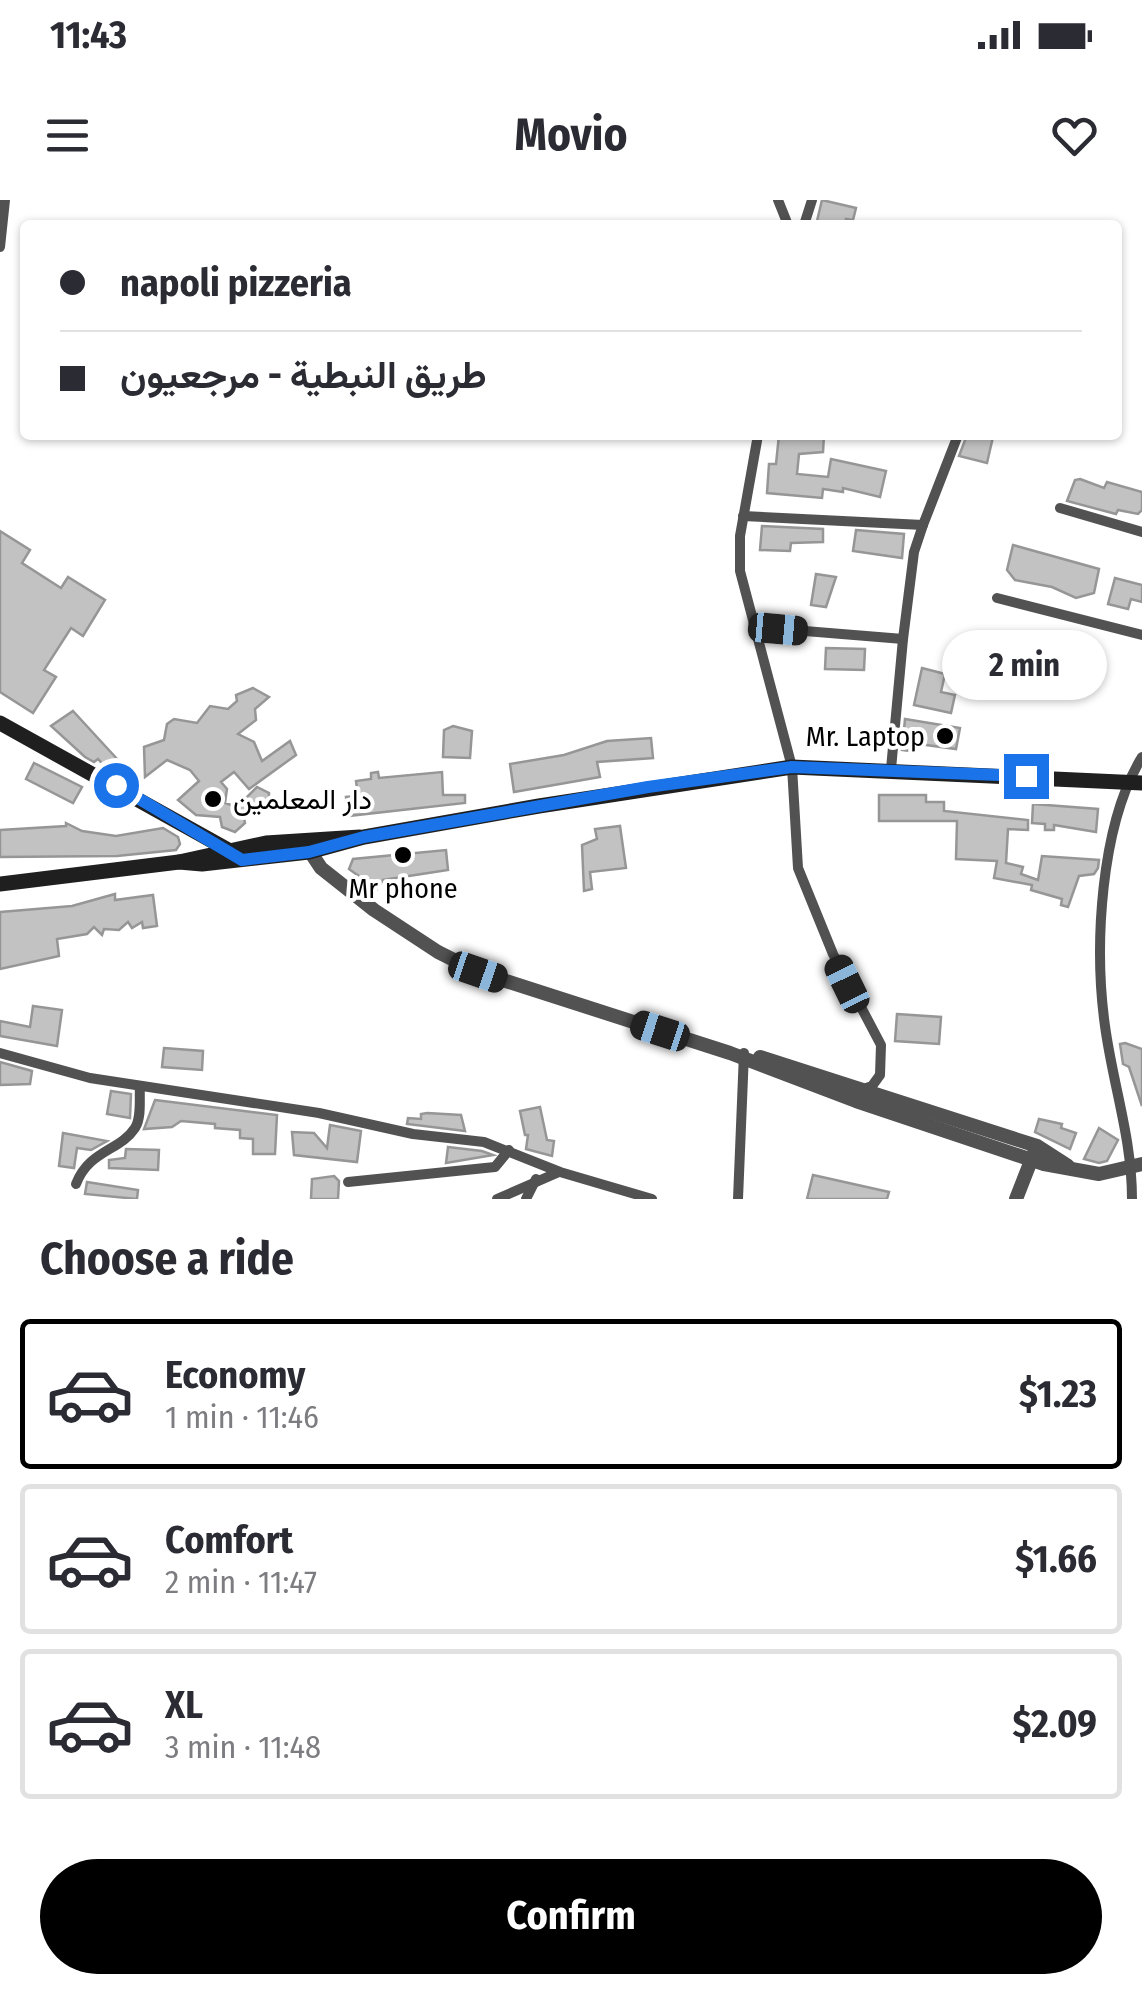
<!DOCTYPE html>
<html lang="en">
<head>
<meta charset="utf-8">
<style>
  :root { --surface:#fff; --page:#f7f7f7; --text:#2b2b33; --muted:#7c7c81; --line:#e1e1e2; --accent:#000 }
  body { margin:0; font-family:"Fira Sans Condensed",Vazirmatn,sans-serif; background:var(--page); color:var(--text); height:100vh; display:flex; flex-direction:column; font-size:38px; white-space:nowrap }
  * { box-sizing:border-box; margin:0 }
  p { font-size:32px; color:var(--muted) }
  .icon { flex:none; width:55px; height:55px; fill:none; stroke:currentColor; stroke-width:2; stroke-linecap:round; stroke-linejoin:round }
  .map { position:relative; height:999px; overflow:hidden }
  .sheet { display:flex; flex-direction:column; background:var(--surface); flex:1 }
  .sheet>* { flex:none }
  .guide { position:absolute; left:20px; top:20px; width:1102px; height:220px; border-radius:10px; box-shadow:0 2px 8px #0004; display:grid; align-content:center; height:220px; padding:0 40px; background:var(--surface) }
  .end { position:absolute; width:45px; height:45px; margin:-22px; border:12px solid #1a73e8; background:#fff; box-shadow:0 0 0 5px #fff }
  .from { border-radius:50% }
  .bubble { position:absolute; height:70px; border-radius:35px; background:var(--surface); box-shadow:0 2px 8px #0004; font-size:32px; font-weight:700; line-height:70px; text-align:center }
  .car { position:absolute; width:30px; height:60px; margin:-30px -15px; border-radius:12px; box-shadow:0 0 8px 2px #0007; background:linear-gradient(#222 24%,#8ab4d8 0 40%,#222 0 76%,#8ab4d8 0 86%,#222 0) }
  .guide b { display:flex; align-items:center; gap:35px; height:95px; font-size:38px }
  .guide b+b { border-top:2px solid var(--line) }
  .guide i { width:25px; height:25px; background:var(--text) }
  ul { padding:0; list-style:none }
  li { display:flex; align-items:center; gap:30px; height:150px; margin:0 20px 15px; padding:0 20px; border:5px solid var(--line); border-radius:10px }
  li div { flex:1 }
  li b { display:block; font-size:38px }
  li em { font-style:normal; font-weight:700 }
  li.current { border-color:var(--accent) }
  li>.icon { width:90px; height:90px; stroke-width:1.5 }
  h2 { padding:0 40px; font-size:45px; line-height:120px }
  .action { display:flex; gap:20px; margin-top:auto; padding:20px 40px }
  .action a { flex:1; height:115px; border-radius:60px; background:var(--accent); color:#fff; font-size:40px; font-weight:700; line-height:115px; text-align:center }
  .status { display:flex; justify-content:space-between; align-items:center; height:70px; padding:0 50px; background:var(--surface); direction:ltr }
  .status svg { height:28px; fill:currentColor }
  header { display:flex; justify-content:space-between; align-items:center; height:130px; padding:0 40px; background:var(--surface); font-size:45px; font-weight:700 }
  .map>svg:first-child { display:block }
  .building { fill:#c2c2c2; stroke:#969696; stroke-width:2.5 }
  .lines { fill:none; stroke-linecap:round; stroke-linejoin:round }
  .minor { stroke:#525252; stroke-width:10 }
  .tertiary { stroke:#525252; stroke-width:14 }
  .secondary { stroke:#1f1f1f; stroke-width:15 }
  .route { stroke:#1a73e8; stroke-width:12 }
  .poi-dot { fill:#000; stroke:#fff; stroke-width:4 }
  .labels { text-anchor:middle; stroke-width:8; stroke-linejoin:round; paint-order:stroke }
  .poi-label { font-size:28px; fill:#000; stroke:#fff; text-anchor:end }
</style>
</head>
<body>
<div class="status"><b>11:43</b><svg viewBox="0 0 49 12"><path d="M0 12V9h3v3zM5 12V6h3v6zM10 12V3h3v9zM15 12V0h3v12zM26 1h20v11H26zM47 4h2v5h-2z"/></svg></div>
<header><svg class="icon" aria-label="menu" viewBox="0 0 24 24"><path d="M4 6h16M4 12h16M4 18h16"/></svg>Movio<svg class="icon" aria-label="heart" viewBox="0 0 24 24"><path d="M12 20l-8-8c-3-5 5-10 8-4 3-6 11-1 8 4z"/></svg></header>
<div class="map">
<svg width="1142" height="999" viewBox="0 0 1142 999">
  <rect width="100%" height="100%" fill="#fff"/>
  <g class="building">
    <polygon points="822,0 856,8 853,20 846,19 845,25 817,21"/>
    <polygon points="779,235 824,235 823,252 799,254 797,274 828,277 831,259 886,271 880,297 843,288 843,292 823,289 822,298 767,293 769,264 776,264"/>
    <polygon points="967,235 993,237 987,263 959,256"/>
    <polygon points="1080,279 1104,288 1107,282 1142,292 1142,310 1138,314 1118,310 1116,314 1067,301 1075,280"/>
    <polygon points="762,326 823,329 823,342 791,343 790,351 760,350"/>
    <polygon points="856,330 904,334 902,358 853,351"/>
    <polygon points="0,331 30,350 22,363 61,388 68,377 105,400 83,436 71,428 44,470 56,477 33,513 0,492"/>
    <polygon points="1013,345 1099,369 1094,393 1076,398 1052,387 1015,380 1007,370"/>
    <polygon points="816,374 836,377 826,407 811,405"/>
    <polygon points="1115,378 1142,385 1142,402 1131,399 1128,409 1108,404"/>
    <polygon points="826,448 865,449 864,470 825,469"/>
    <polygon points="922,468 945,474 941,492 955,495 951,513 914,505"/>
    <polygon points="253,488 269,497 255,509 256,520 238,534 254,542 262,561 290,541 296,555 249,589 234,572 221,582 227,589 225,603 237,607 257,587 269,593 269,605 244,617 245,623 235,632 222,627 220,617 196,615 178,600 199,581 190,570 167,560 145,577 144,547 164,540 167,524 174,519 197,523 210,506 228,509 237,501 236,495"/>
    <polygon points="73,511 119,561 108,570 98,559 94,562 85,557 51,526"/>
    <polygon points="905,519 960,528 956,549 911,543 910,551 902,550"/>
    <polygon points="453,526 472,531 470,558 443,557 444,530"/>
    <polygon points="651,538 653,558 597,562 600,577 514,592 510,564 564,555 607,541"/>
    <polygon points="34,563 82,587 73,603 26,579"/>
    <polygon points="378,572 379,578 442,572 443,595 465,595 465,603 348,616 346,597 358,596 356,581 371,579 371,573"/>
    <polygon points="879,595 926,595 926,602 944,602 944,611 1028,620 1028,630 1008,629 1006,663 1023,667 1021,674 1038,680 1042,656 1099,660 1098,668 1094,674 1079,676 1068,707 1061,705 1062,699 1031,690 1032,685 994,678 997,661 956,659 957,621 879,621"/>
    <polygon points="1033,604 1098,609 1096,632 1054,625 1054,630 1045,630 1045,624 1032,623"/>
    <polygon points="66,623 82,631 116,636 163,628 178,637 180,644 176,650 117,656 0,657 0,630 66,626"/>
    <polygon points="620,626 626,668 590,672 592,689 584,691 582,645 597,639 595,629"/>
    <polygon points="446,650 448,670 383,680 377,689 349,669 353,659"/>
    <polygon points="115,694 115,700 153,695 157,726 143,728 142,722 132,728 128,722 119,730 104,729 102,735 94,727 87,734 57,739 59,756 0,769 0,712 72,706"/>
    <polygon points="33,806 62,810 57,846 0,836 0,821 30,827"/>
    <polygon points="897,814 941,817 939,844 895,841"/>
    <polygon points="1125,843 1142,849 1142,906 1129,867 1123,864 1120,844"/>
    <polygon points="164,848 203,851 202,870 162,867"/>
    <polygon points="0,862 32,871 30,884 0,885"/>
    <polygon points="111,891 131,894 130,918 107,914"/>
    <polygon points="155,900 277,915 275,954 253,954 253,939 240,938 240,930 215,928 215,924 181,921 172,927 144,929"/>
    <polygon points="540,907 547,940 554,941 552,956 526,949 528,935 525,935 520,911"/>
    <polygon points="427,913 461,915 465,931 407,924 408,918 421,919 421,914"/>
    <polygon points="1039,919 1062,924 1061,928 1076,933 1070,949 1035,932"/>
    <polygon points="330,925 361,931 357,962 294,955 292,932 314,933 327,948"/>
    <polygon points="1099,928 1118,940 1107,961 1099,963 1084,959"/>
    <polygon points="63,933 107,941 91,950 77,948 74,968 59,966"/>
    <polygon points="448,947 482,951 493,955 446,963"/>
    <polygon points="126,949 159,950 158,970 109,968 109,960 125,958"/>
    <polygon points="813,975 889,992 887,999 807,999"/>
    <polygon points="334,976 339,981 338,999 311,999 312,979"/>
    <polygon points="87,982 138,990 137,999 85,994"/>
  </g>
  <g class="lines">
    <g class="minor">
      <polyline points="778,0 788,25"/>
      <polyline points="804,25 812,0"/>
      <polyline points="0,47 5,0"/>
      <polyline points="758,235 740,336 740,371 792,567 798,668 833,754 881,845 880,875 872,886 861,890"/>
      <polyline points="1060,308 1142,332"/>
      <polyline points="743,316 923,325 914,352 903,439 757,427"/>
      <polyline points="923,325 958,235"/>
      <polyline points="997,398 1142,435"/>
      <polyline points="891,569 903,439"/>
      <polyline points="0,853 90,878 319,913 413,934 484,942 560,972 652,999"/>
      <polyline points="348,982 495,967 509,950"/>
      <path d="M76 984C89 950 120 951 135 928 142 917 139 899 140 887"/>
      <polyline points="497,999 559,972"/>
      <polyline points="526,999 536,979"/>
      <polyline points="738,999 744,853"/>
      <path d="M1132 999C1132 938 1113 885 1105 826 1094 747 1100 625 1142 557"/>
    </g>
    <g class="tertiary">
      <polyline points="305,644 321,668 374,710 438,752 478,772 730,853 856,901 1044,964 1099,974 1142,964"/>
      <polyline points="760,857 1037,946 1068,966"/>
      <polyline points="1016,999 1034,953"/>
    </g>
    <g class="secondary">
      <polyline points="0,523 232,652"/>
      <polyline points="179,662 202,664 309,652 364,637 539,606 792,567 1142,583"/>
      <polyline points="0,684 179,662 266,643 360,637"/>
    </g>
  </g>
  <g class="lines">
    <polyline class="route" points="116,585 242,660 309,652 364,637 648,587 792,567 1026,576"/>
  </g>
  <g class="poi-dot">
    <circle cx="945" cy="536" r="10"/>
    <circle cx="213" cy="599" r="10"/>
    <circle cx="403" cy="655" r="10"/>
  </g>
  <g class="labels">
    <g class="poi-label">
      <text x="925" y="546">Mr. Laptop</text>
      <text x="233" y="609" text-anchor="start">دار المعلمين</text>
      <text x="403" y="698" text-anchor="middle">Mr phone</text>
    </g>
  </g>
</svg>
<i class="end from" style="left:116px;top:585px"></i>
<i class="end" style="left:1026px;top:576px"></i>
<div class="bubble" style="left:942px;top:430px;width:165px">2 min</div>
<i class="car" style="left:778px;top:429px;rotate:95deg"></i>
<i class="car" style="left:478px;top:772px;rotate:109deg"></i>
<i class="car" style="left:847px;top:784px;rotate:334deg"></i>
<i class="car" style="left:660px;top:831px;rotate:288deg"></i>
<div class="guide">
<b><i class="from"></i>napoli pizzeria</b>
<b><i></i>طريق النبطية - مرجعيون</b>
</div>
</div>
<section class="sheet">
<h2>Choose a ride</h2>
<ul>
<li class="current"><svg class="icon" aria-label="car" viewBox="0 0 24 24"><path d="M5 17H2v-5l4-1 3-4h7l3 4 3 1v5h-3M9 17h6M6 11h13"/><circle cx="7" cy="17" r="2"/><circle cx="17" cy="17" r="2"/></svg><div><b>Economy</b><p>1 min · 11:46</p></div><em>$1.23</em></li>
<li><svg class="icon" aria-label="car" viewBox="0 0 24 24"><path d="M5 17H2v-5l4-1 3-4h7l3 4 3 1v5h-3M9 17h6M6 11h13"/><circle cx="7" cy="17" r="2"/><circle cx="17" cy="17" r="2"/></svg><div><b>Comfort</b><p>2 min · 11:47</p></div><em>$1.66</em></li>
<li><svg class="icon" aria-label="car" viewBox="0 0 24 24"><path d="M5 17H2v-5l4-1 3-4h7l3 4 3 1v5h-3M9 17h6M6 11h13"/><circle cx="7" cy="17" r="2"/><circle cx="17" cy="17" r="2"/></svg><div><b>XL</b><p>3 min · 11:48</p></div><em>$2.09</em></li>
</ul>
<div class="action"><a>Confirm</a></div>
</section>
</body>
</html>
